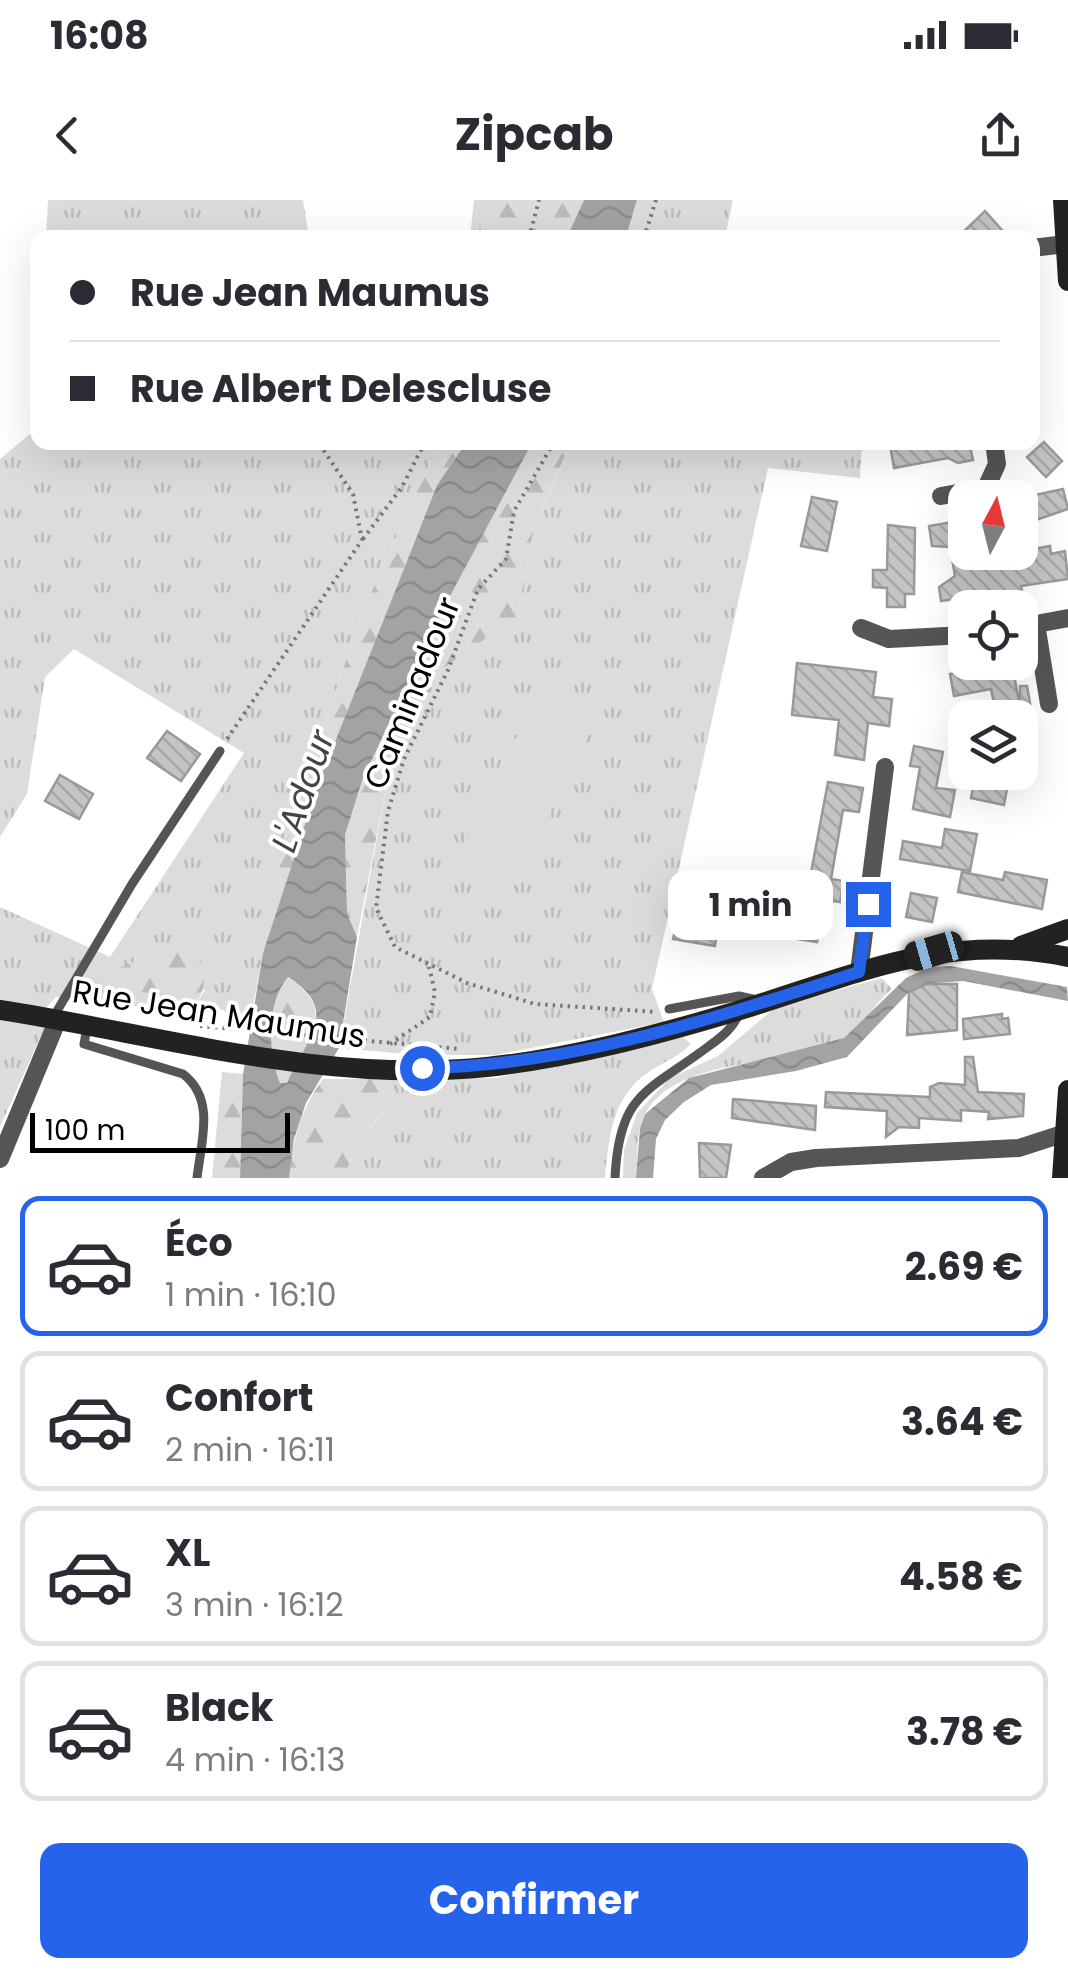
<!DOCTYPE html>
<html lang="fr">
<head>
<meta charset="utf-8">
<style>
  :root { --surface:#fff; --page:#f7f7f7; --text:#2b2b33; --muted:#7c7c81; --line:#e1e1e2; --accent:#2563eb }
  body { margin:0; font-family:Poppins,sans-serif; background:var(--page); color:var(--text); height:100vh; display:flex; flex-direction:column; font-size:38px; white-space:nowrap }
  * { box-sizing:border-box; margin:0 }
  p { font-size:32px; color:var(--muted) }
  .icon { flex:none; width:55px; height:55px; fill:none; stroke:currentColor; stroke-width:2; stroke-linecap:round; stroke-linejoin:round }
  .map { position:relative; height:978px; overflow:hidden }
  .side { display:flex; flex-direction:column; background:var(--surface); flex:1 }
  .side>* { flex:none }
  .banner { position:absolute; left:30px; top:30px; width:1010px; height:220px; border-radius:20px; box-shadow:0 10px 40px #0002; display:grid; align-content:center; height:220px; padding:0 40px; background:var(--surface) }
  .needle { width:65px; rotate:7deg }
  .fabs { position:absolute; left:948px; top:280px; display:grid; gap:20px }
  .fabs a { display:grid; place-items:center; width:90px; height:90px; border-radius:20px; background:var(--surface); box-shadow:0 10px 40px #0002; font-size:50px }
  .scale { position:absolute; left:30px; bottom:25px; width:260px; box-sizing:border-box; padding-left:10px; border:5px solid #000; border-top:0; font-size:28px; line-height:35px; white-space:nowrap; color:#000; -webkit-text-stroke:8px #fff; paint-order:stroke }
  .end { position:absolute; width:45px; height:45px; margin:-22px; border:12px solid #2563eb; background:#fff; box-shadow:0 0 0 5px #fff }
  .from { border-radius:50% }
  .bubble { position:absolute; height:70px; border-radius:20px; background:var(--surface); box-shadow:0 10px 40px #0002; font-size:32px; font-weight:700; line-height:70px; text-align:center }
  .car { position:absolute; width:30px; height:60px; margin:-30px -15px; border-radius:12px; box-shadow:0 0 8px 2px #0007; background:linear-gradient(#222 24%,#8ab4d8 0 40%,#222 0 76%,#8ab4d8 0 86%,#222 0) }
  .banner b { display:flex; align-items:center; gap:35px; height:95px; font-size:38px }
  .banner b+b { border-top:2px solid var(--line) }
  .banner i { width:25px; height:25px; background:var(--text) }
  ul { padding:18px 0 0; list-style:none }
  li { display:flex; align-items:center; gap:30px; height:140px; margin:0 20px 15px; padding:0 20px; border:5px solid var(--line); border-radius:20px }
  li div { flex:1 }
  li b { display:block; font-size:38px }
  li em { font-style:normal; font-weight:700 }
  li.selected { border-color:var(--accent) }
  li>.icon { width:90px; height:90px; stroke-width:1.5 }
  .button { display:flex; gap:20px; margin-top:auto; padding:20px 40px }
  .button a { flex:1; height:115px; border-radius:20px; background:var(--accent); color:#fff; font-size:40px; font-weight:700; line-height:115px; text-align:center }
  .status { display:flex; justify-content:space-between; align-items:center; height:70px; padding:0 50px; background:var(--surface); direction:ltr }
  .status svg { height:28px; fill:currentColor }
  header { display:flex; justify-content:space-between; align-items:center; height:130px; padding:0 40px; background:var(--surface); font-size:45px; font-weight:700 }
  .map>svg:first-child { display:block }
  .grass { fill:url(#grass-tufts) }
  .forest { fill:url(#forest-firs) }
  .pitch { fill:#dcdcdc }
  .water { fill:url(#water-waves); fill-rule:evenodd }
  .building { fill:url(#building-back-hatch); stroke:#999; stroke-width:2.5 }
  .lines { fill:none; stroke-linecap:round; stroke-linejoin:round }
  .path { stroke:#777; stroke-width:4; stroke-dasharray:2.5 5; stroke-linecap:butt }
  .lane { stroke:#555; stroke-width:9 }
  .street { stroke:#555; stroke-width:18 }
  .secondary { stroke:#222; stroke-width:20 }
  .route { stroke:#2563eb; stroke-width:12 }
  .labels { text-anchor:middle; stroke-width:8; stroke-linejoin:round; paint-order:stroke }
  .street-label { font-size:32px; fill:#000; stroke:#fff }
  .water-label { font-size:35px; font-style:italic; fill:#444; stroke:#fff }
</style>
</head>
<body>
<div class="status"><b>16:08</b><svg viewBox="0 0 49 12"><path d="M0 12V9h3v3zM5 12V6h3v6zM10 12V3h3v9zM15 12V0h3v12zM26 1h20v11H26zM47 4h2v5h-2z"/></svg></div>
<header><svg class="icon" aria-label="back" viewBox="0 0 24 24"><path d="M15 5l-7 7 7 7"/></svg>Zipcab<svg class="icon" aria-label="share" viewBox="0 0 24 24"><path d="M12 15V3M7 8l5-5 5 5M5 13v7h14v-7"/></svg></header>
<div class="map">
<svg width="1068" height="978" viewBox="0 0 1068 978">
  <defs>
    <pattern id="grass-tufts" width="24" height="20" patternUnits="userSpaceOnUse" patternTransform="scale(2.5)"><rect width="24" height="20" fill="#dcdcdc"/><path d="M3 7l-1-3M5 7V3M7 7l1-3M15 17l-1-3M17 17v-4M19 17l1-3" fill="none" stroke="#bbb"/></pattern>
    <pattern id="forest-firs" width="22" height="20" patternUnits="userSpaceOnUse" patternTransform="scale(2.5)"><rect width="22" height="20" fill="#dcdcdc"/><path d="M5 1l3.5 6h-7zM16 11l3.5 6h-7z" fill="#bbb"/></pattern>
    <pattern id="water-waves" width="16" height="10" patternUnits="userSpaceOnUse" patternTransform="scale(2.5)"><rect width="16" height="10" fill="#a3a3a3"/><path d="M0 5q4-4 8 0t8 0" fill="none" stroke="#8b8b8b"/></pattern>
    <pattern id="building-back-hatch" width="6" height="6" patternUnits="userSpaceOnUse" patternTransform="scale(2.5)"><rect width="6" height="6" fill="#c4c4c4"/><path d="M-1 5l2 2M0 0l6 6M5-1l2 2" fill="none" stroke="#a7a7a7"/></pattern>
  </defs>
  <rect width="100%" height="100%" fill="#fff"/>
  <g class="grass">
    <polygon points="48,0 303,0 309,37 46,37"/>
    <polygon points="637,0 733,0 725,37 626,38"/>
    <polygon points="37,148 38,242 439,243 360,417 266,707 280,710 263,753 250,823 229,820 224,810 193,809 205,790 95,785 99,804 56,797 46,808 0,803 0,707 110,757 244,553 74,449 45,477 27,594 0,637 0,259 31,233"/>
    <polygon points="555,243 862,243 860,278 768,268 652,789 664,822 495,855 417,855 339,848 385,593 441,470 517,415 534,327 567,253"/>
    <path d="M882 778 892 789C875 803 861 828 843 839 791 870 665 852 641 924 636 940 638 961 636 978H623L624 950 637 913 670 878 718 856 777 806Z"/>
    <polygon points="0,817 45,827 0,927"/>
    <path d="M682 836 691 844C679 856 664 862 650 871 612 896 609 936 605 978H346C352 939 376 928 393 895L379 879 496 878Z"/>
  </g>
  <g class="forest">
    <polygon points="474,0 584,0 567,37 470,37"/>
    <polygon points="439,243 466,243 437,285 413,346 319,582 280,710 266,707 360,417"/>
    <polygon points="532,243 555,243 567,252 534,327 517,416 441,470 385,593 357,737 347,713 345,635 362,581 432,430"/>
    <path d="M171 747 195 751C207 775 207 787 193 809L99 804 95 785 114 770Z"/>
    <path d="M287 777C340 810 307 839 287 884L280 883C268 851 267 805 287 777Z"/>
    <polygon points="222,872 243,874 240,978 212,978"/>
    <path d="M323 879H379L393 895C376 927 352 939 346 978H289C293 940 300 910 323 879Z"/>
  </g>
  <polygon class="pitch" points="538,492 595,519 516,684 459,657"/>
  <g class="water">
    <polygon points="584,0 637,0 626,37 567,37"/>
    <path d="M466 243H532L432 430 362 581 345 635 347 713 357 737 339 848 306 903 294 939 289 978H240L243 874 263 753 319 582 413 346 437 285ZM288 777C341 811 307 837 287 883H280C268 853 266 803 288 777Z"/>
    <polygon points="951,766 1067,787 1068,801 963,781 926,784 909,792 847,857 796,871 711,885 684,902 665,920 656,939 653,978 636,978 640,928 645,914 689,878 844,838 906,778 929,767"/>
  </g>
  <g class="building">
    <polygon points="985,11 1009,38 957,38"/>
    <polygon points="905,242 969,242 973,260 958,263 948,258 894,268 890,245"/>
    <polygon points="1044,242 1062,261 1046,277 1027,257"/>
    <polygon points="1063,289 1068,309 1030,322 1026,297"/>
    <polygon points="812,297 837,302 827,351 801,346"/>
    <polygon points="965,320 965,366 1002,358 1004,366 1036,360 1033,349 1050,346 1051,354 1065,351 1068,379 1021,386 1022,390 1000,396 1000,392 941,401 939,387 955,376 950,347 932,346 929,326"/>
    <polygon points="888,325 915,328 914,394 905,394 905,407 887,407 887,388 873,387 873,370 887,370"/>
    <polygon points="986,462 1030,462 1031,472 1014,475 1020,507 1020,486 1027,486 1034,525 1020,527 1020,518 997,518 991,489 954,496 950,474 987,467"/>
    <polygon points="797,463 876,472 873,497 892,499 889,526 868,523 864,560 835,555 839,520 792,515"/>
    <polygon points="167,531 200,554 181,581 147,558"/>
    <polygon points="914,546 943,552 936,588 955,590 950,617 913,609 920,567 910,566"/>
    <polygon points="976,573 1009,578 1004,605 971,598"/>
    <polygon points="60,575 93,594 79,619 45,601"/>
    <polygon points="828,582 863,588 859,612 843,610 831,679 844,681 840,702 825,700 817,742 785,737 788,719 802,721"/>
    <polygon points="945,629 977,634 970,671 900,659 903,641 942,648"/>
    <polygon points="962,672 1003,680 1005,672 1047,680 1042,709 958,692"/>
    <polygon points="911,693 937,698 932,722 906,717"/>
    <polygon points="679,718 718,724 715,746 673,739"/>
    <polygon points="926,784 957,784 957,830 907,835 909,792"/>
    <polygon points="1002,814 1002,819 1008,818 1010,834 964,839 963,819"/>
    <polygon points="965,857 973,857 978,892 1024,894 1023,916 988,919 989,912 961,910 961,921 919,918 919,928 899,927 886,937 887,911 825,907 826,892 930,897 930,887 939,883 965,885"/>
    <polygon points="733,899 816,906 815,930 732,918"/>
    <polygon points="699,943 731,945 726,978 700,978"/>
  </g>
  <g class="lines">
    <g class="path">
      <polyline points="529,38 539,0"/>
      <polyline points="644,38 656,0"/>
      <polyline points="554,242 514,311 506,359 478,389 448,470 404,559 388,611 376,708 395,747 467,783 535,804 657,812"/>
      <polyline points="363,339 402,287 425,242"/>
      <polyline points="227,539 362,340 353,294 318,242"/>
      <polyline points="200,826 460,849"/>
      <polyline points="390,844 430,817 435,792 429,767"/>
    </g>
    <g class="lane">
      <polyline points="669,809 739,796 757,800"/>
      <polyline points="54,816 132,684 220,551"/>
      <path d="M87 828 84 844 183 874C216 899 201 942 197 978"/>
      <path d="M615 978C619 892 648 892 709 846 723 836 733 828 740 812"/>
    </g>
    <g class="street">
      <polyline points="1032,48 1066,44"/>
      <polyline points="941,296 986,288 997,264 994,242"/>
      <polyline points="1036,424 1049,504"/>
      <polyline points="1020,427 1068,418"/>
      <polyline points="861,428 889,439 965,435"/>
      <polyline points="859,772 885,567"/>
      <polyline points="0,959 58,819"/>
      <polyline points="763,978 791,962 816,958 1019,948 1062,934"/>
    </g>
    <g class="secondary">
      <polyline points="1063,0 1068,81"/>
      <polyline points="1021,746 1068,729"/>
      <path d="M0 810C160 835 323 884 487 867 571 858 657 835 737 811 853 776 944 731 1068 757"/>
      <polyline points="1062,978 1068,890"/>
    </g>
  </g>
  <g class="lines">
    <path class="route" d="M422 868C573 866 717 817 859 772L868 704"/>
  </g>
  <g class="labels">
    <g class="street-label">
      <text transform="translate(412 493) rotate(-68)" y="11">Caminadour</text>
      <text transform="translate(219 814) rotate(9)" y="11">Rue Jean Maumus</text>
    </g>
    <g class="water-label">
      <text transform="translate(303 591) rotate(-71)" y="12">L'Adour</text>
    </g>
  </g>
</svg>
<div class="fabs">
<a><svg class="needle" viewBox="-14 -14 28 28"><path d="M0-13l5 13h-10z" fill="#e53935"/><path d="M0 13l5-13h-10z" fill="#7c7c81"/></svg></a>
<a><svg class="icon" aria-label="locate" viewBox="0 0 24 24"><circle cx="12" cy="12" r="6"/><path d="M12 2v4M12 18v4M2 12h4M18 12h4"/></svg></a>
<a><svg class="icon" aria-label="layers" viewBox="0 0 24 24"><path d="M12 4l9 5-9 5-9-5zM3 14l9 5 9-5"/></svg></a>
</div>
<div class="scale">100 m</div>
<i class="end from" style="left:422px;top:868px"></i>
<i class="end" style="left:868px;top:704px"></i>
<div class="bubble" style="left:668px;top:670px;width:165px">1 min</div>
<i class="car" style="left:934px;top:751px;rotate:254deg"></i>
<div class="banner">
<b><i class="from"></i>Rue Jean Maumus</b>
<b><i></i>Rue Albert Delescluse</b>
</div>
</div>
<section class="side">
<ul>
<li class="selected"><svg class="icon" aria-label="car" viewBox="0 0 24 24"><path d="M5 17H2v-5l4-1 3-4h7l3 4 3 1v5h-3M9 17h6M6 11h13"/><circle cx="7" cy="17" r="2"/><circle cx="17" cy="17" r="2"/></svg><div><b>Éco</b><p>1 min · 16:10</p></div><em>2.69 €</em></li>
<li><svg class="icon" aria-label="car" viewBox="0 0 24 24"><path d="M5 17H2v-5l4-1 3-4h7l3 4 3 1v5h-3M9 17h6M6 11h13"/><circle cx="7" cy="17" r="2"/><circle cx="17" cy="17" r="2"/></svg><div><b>Confort</b><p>2 min · 16:11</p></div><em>3.64 €</em></li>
<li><svg class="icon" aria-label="car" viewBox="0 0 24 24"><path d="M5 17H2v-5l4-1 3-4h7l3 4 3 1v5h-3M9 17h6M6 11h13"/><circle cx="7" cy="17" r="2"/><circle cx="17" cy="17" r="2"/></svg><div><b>XL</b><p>3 min · 16:12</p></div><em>4.58 €</em></li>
<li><svg class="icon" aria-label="car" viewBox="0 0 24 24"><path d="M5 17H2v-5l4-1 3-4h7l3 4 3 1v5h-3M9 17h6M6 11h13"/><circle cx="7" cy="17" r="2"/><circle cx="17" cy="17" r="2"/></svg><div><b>Black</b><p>4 min · 16:13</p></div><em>3.78 €</em></li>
</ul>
<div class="button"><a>Confirmer</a></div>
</section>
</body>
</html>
